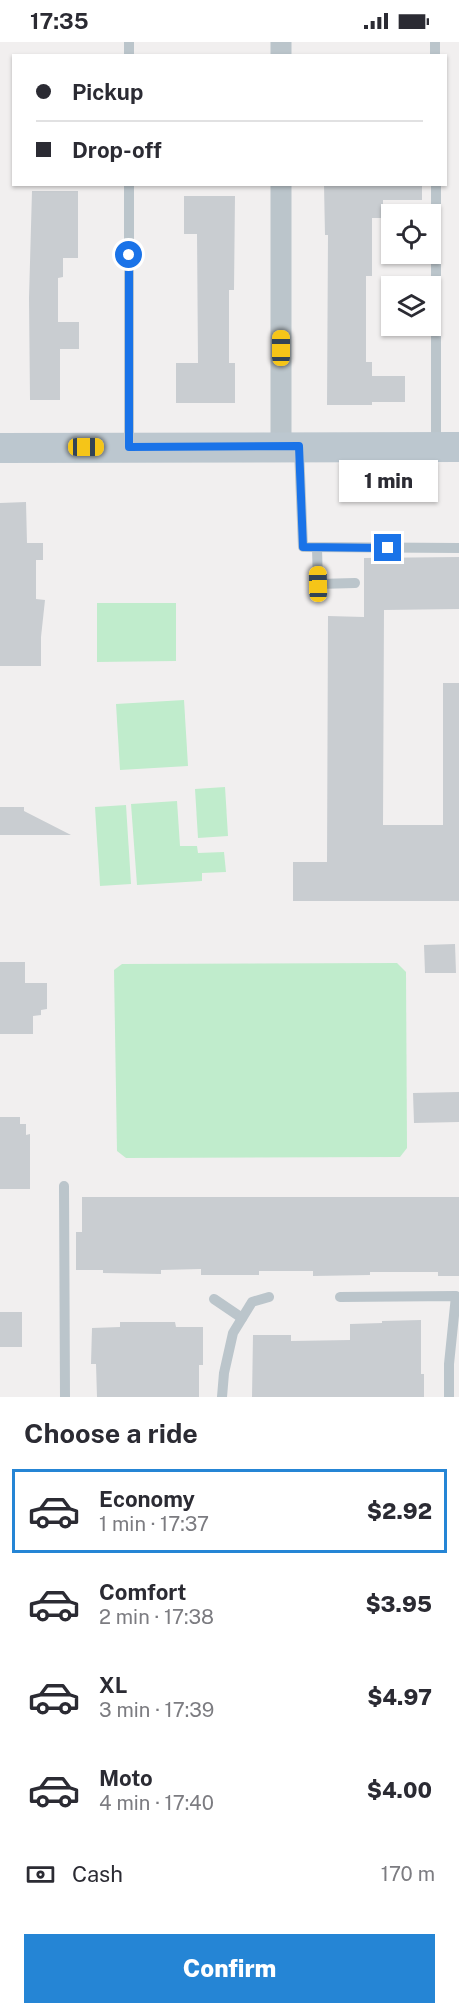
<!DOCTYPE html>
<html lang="en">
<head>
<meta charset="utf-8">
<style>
  :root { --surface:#fff; --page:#f2f2f3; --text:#2b2b33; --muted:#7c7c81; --line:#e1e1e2; --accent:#2585d5 }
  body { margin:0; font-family:"Public Sans",sans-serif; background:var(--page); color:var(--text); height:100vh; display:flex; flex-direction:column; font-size:22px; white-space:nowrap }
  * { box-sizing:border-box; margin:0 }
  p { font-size:20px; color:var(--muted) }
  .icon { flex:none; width:33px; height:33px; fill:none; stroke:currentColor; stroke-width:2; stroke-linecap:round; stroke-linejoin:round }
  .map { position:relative; height:1355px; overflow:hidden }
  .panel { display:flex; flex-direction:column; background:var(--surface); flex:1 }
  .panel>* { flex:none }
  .top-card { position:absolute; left:12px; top:12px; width:435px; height:132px; border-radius:0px; box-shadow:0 2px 4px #0004; display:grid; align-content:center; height:132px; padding:0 24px; background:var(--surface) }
  .fabs { position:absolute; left:381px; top:162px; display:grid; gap:12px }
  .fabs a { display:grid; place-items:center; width:60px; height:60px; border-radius:0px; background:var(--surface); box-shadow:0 2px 4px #0004; font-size:30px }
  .end { position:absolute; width:27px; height:27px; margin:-14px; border:8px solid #1a73e8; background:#fff; box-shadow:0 0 0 3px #fff }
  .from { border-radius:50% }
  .bubble { position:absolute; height:42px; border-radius:0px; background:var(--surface); box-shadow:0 2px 4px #0004; font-size:20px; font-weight:800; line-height:42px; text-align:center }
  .car { position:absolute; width:18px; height:36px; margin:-18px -9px; border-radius:8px; box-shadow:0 0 4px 2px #0007; background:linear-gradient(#f5c518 24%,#345 0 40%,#f5c518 0 76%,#345 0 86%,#f5c518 0) }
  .top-card b { display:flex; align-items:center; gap:21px; height:57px; font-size:22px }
  .top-card b+b { border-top:2px solid var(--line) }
  .top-card i { width:15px; height:15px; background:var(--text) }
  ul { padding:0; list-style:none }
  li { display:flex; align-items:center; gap:18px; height:84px; margin:0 12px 9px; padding:0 12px; border:3px solid transparent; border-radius:0px }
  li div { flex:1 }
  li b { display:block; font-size:22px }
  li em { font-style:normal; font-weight:800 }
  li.current { border-color:var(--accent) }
  li>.icon { width:54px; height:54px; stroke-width:1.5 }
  h2 { padding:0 24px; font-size:27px; line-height:72px }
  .pay { display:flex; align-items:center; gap:15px; height:66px; padding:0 24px; font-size:22px }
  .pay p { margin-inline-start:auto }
  .cta { display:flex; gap:12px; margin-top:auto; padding:12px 24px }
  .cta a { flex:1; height:69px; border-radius:0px; background:var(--accent); color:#fff; font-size:24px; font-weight:800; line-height:69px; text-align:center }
  .status { display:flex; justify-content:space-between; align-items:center; height:42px; padding:0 30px; background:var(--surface); direction:ltr }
  .status svg { height:16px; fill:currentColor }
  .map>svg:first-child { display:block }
  .green { fill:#c0eccc }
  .building { fill:#c9cdd1 }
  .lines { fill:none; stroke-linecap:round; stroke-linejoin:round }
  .lane { stroke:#bbc5cb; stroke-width:10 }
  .street { stroke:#bbc5cb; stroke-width:21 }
  .secondary { stroke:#bcc7cf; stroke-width:30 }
  .route { stroke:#1a73e8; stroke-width:8 }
</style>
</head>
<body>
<div class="status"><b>17:35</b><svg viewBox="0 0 49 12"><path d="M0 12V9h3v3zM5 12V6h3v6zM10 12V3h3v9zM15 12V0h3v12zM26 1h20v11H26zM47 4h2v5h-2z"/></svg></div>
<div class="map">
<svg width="459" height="1355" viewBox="0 0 459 1355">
  <rect width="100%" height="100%" fill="#f1efef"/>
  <g class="green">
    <polygon points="97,561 176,561 176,619 97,620"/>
    <polygon points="184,658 188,724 120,728 116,662"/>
    <polygon points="225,745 228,794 198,796 195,747"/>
    <polygon points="177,759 180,804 197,804 198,811 224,810 226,830 202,831 202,839 137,843 131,762"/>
    <polygon points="126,763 131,842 100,844 95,765"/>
    <polygon points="397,921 406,930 407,1106 400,1115 126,1116 117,1109 114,928 122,922"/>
  </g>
  <g class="building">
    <polygon points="422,142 422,158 383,158 383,176 372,176 372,234 366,234 366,320 372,320 372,334 405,334 405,360 372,360 372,363 327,363 328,193 325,193 324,143"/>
    <polygon points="32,149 78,149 78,216 63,216 63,235 58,236 58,280 79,280 79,307 60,307 60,358 30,358 29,256"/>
    <polygon points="184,154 235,154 234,248 229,248 229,321 235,321 235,361 176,361 176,321 198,321 197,192 184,192"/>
    <polygon points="26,460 27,501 43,501 43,518 36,518 36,557 45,558 41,595 41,624 0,624 0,461"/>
    <polygon points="459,515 459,567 384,568 383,783 443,783 443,641 459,641 459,859 293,859 293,820 327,820 328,574 364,575 364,516"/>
    <polygon points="0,765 24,765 24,769 71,793 0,793"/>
    <polygon points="455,902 456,931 425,931 424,903"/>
    <polygon points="0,920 25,920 25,941 47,941 47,967 41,968 41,973 33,974 33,992 0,992"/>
    <polygon points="459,1050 459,1080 414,1081 413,1051"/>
    <polygon points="0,1075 20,1075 20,1082 26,1082 26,1093 30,1092 30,1147 0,1147"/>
    <polygon points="82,1155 459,1155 459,1234 438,1234 438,1230 370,1230 370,1233 313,1234 313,1229 259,1229 259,1233 201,1233 201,1227 161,1228 161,1232 103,1231 103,1228 76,1228 76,1190 82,1190"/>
    <rect x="0" y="1270" width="22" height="35"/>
    <polygon points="421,1278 421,1332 424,1332 424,1355 252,1355 253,1293 291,1293 291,1299 350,1298 350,1282 382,1281 382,1279"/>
    <polygon points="120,1280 175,1280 176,1285 203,1285 203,1323 199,1323 199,1355 97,1355 96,1322 91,1322 92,1286 120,1285"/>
  </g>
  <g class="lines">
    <g class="lane">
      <polyline points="129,0 129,14"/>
      <polyline points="435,0 435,14"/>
      <polyline points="129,142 129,403"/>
      <polyline points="436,142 436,403"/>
      <polyline points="299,407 303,505 459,506"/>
      <polyline points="317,506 318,542 355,541"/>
      <polyline points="64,1144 65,1355"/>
      <polyline points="340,1255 456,1254 449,1322 449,1355"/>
      <polyline points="214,1257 242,1276"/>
      <polyline points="222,1355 224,1331 233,1291 252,1260 269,1255"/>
    </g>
    <g class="street">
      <polyline points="281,14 281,0"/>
      <polyline points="281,404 281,142"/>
    </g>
    <polyline class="secondary" points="0,406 459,405"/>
  </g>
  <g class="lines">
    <polyline class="route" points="129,213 129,405 299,404 303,505 388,506"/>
  </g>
</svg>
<div class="fabs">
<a><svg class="icon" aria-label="locate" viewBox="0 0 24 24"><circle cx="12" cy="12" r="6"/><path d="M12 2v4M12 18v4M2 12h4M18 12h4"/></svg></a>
<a><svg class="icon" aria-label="layers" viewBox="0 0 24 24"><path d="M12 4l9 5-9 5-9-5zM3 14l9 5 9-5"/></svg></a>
</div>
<i class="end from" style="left:129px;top:213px"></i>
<i class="end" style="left:388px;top:506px"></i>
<div class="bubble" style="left:339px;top:418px;width:99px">1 min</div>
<i class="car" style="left:281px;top:306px;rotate:0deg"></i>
<i class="car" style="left:86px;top:405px;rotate:90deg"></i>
<i class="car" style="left:318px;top:542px;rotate:359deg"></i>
<div class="top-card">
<b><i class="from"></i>Pickup</b>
<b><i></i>Drop-off</b>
</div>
</div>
<section class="panel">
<h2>Choose a ride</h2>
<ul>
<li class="current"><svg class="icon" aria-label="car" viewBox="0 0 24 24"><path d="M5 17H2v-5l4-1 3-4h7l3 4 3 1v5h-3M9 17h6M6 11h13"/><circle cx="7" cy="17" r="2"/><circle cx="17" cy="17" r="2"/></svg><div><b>Economy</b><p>1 min · 17:37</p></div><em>$2.92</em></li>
<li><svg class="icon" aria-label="car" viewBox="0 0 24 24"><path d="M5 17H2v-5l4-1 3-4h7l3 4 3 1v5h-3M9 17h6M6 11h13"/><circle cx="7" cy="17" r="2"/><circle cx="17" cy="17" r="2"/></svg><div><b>Comfort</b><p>2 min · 17:38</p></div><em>$3.95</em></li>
<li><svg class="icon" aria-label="car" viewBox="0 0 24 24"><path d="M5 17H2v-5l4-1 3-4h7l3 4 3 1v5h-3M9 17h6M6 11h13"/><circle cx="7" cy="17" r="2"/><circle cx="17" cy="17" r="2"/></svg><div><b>XL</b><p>3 min · 17:39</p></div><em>$4.97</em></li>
<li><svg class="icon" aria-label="car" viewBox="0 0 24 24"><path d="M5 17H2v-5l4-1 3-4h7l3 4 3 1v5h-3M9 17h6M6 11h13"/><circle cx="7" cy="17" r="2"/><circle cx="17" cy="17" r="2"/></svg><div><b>Moto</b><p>4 min · 17:40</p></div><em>$4.00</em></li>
</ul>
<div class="pay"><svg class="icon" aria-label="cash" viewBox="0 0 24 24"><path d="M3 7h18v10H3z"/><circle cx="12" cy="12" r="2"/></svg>Cash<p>170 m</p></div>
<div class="cta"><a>Confirm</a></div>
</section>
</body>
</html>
